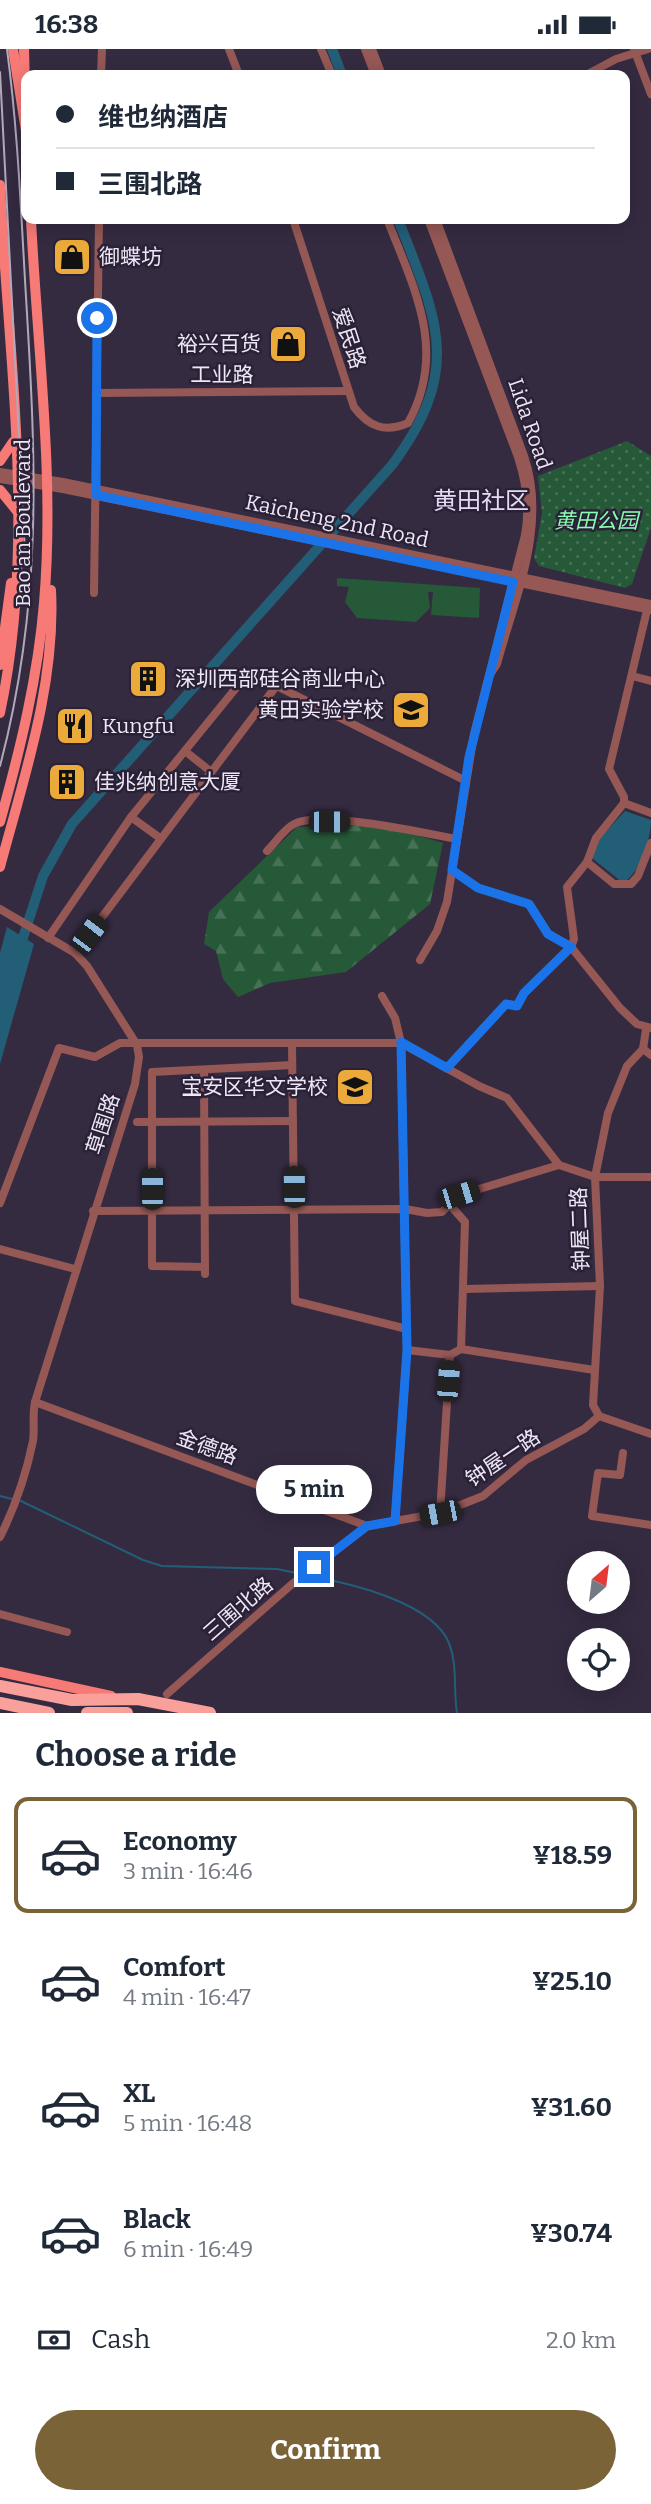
<!DOCTYPE html>
<html lang="en">
<head>
<meta charset="utf-8">
<style>
  :root { --surface:#fff; --page:#f2f2f3; --text:#1f2937; --muted:#747a83; --line:#e0e1e3; --accent:#7b6338 }
  body { margin:0; font-family:Bitter,"Noto Sans SC",serif; background:var(--page); color:var(--text); height:100vh; display:flex; flex-direction:column; font-size:26px; white-space:nowrap }
  * { box-sizing:border-box; margin:0 }
  p { font-size:23px; color:var(--muted) }
  .icon { flex:none; width:38px; height:38px; fill:none; stroke:currentColor; stroke-width:2; stroke-linecap:round; stroke-linejoin:round }
  .map { position:relative; height:1664px; overflow:hidden }
  .side { display:flex; flex-direction:column; background:var(--surface); flex:1 }
  .side>* { flex:none }
  .hud { position:absolute; left:21px; top:21px; width:609px; height:154px; border-radius:14px; box-shadow:0 4px 18px #0003; display:grid; align-content:center; height:154px; padding:0 35px; background:var(--surface) }
  .needle { width:46px; rotate:28deg }
  .buttons { position:absolute; left:567px; top:1502px; display:grid; gap:14px }
  .buttons a { display:grid; place-items:center; width:63px; height:63px; border-radius:50%; background:var(--surface); box-shadow:0 4px 18px #0003; font-size:35px }
  .end { position:absolute; width:32px; height:32px; margin:-16px; border:9px solid #1a73e8; background:#fff; box-shadow:0 0 0 4px #fff }
  .from { border-radius:50% }
  .bubble { position:absolute; height:49px; border-radius:24px; background:var(--surface); box-shadow:0 4px 18px #0003; font-size:23px; font-weight:700; line-height:49px; text-align:center }
  .car { position:absolute; width:21px; height:42px; margin:-21px -10px; border-radius:9px; box-shadow:0 0 5px 2px #0007; background:linear-gradient(#222 24%,#8ab4d8 0 40%,#222 0 76%,#8ab4d8 0 86%,#222 0) }
  .hud b { display:flex; align-items:center; gap:24px; height:66px; font-size:26px }
  .hud b+b { border-top:2px solid var(--line) }
  .hud i { width:18px; height:18px; background:var(--text) }
  ul { padding:0; list-style:none }
  li { display:flex; align-items:center; gap:21px; height:116px; margin:0 14px 10px; padding:0 21px; border:4px solid transparent; border-radius:14px }
  li div { flex:1 }
  li b { display:block; font-size:26px }
  li em { font-style:normal; font-weight:700 }
  li.selected { border-color:var(--accent) }
  li>.icon { width:63px; height:63px; stroke-width:1.5 }
  h2 { padding:0 35px; font-size:32px; line-height:84px }
  .pay { display:flex; align-items:center; gap:18px; height:77px; padding:0 35px; font-size:26px }
  .pay p { margin-inline-start:auto }
  .button { display:flex; gap:14px; margin-top:auto; padding:14px 35px }
  .button a { flex:1; height:80px; border-radius:42px; background:var(--accent); color:#fff; font-size:28px; font-weight:700; line-height:80px; text-align:center }
  .status { display:flex; justify-content:space-between; align-items:center; height:49px; padding:0 35px; background:var(--surface); direction:ltr }
  .status svg { height:19px; fill:currentColor }
  .map>svg:first-child { display:block }
  .forest { fill:url(#forest-firs) }
  .park { fill:url(#park-dots) }
  .pitch { fill:#255938 }
  .water { fill:#235e77 }
  .lines { fill:none; stroke-linecap:round; stroke-linejoin:round }
  .stream { stroke:#235e77; stroke-width:2 }
  .river { stroke:#235e77; stroke-width:10 }
  .minor { stroke:#955855; stroke-width:8 }
  .major { stroke:#f77a76; stroke-width:10 }
  .highway { stroke:#faa09b; stroke-width:12 }
  .rail { stroke:#b0a9ba; stroke-width:2 }
  .route { stroke:#1a73e8; stroke-width:9 }
  .labels { text-anchor:middle; stroke-width:5; stroke-linejoin:round; paint-order:stroke }
  .poi-label { font-size:21px; fill:#ece6f5; stroke:#2b2137; text-anchor:start }
  .street-label { font-size:21px; fill:#ece6f5; stroke:#2b2137 }
  .park-label { font-size:21px; font-style:italic; fill:#87fdb1; stroke:#2b2137 }
  .quarter-label { font-size:24px; fill:#e5daf6; stroke:#2b2137 }
</style>
</head>
<body>
<div class="status"><b>16:38</b><svg viewBox="0 0 49 12"><path d="M0 12V9h3v3zM5 12V6h3v6zM10 12V3h3v9zM15 12V0h3v12zM26 1h20v11H26zM47 4h2v5h-2z"/></svg></div>
<div class="map">
<svg width="651" height="1664" viewBox="0 0 651 1664">
  <defs>
    <pattern id="forest-firs" width="22" height="20" patternUnits="userSpaceOnUse" patternTransform="scale(1.75)"><rect width="22" height="20" fill="#255938"/><path d="M5 1l3.5 6h-7zM16 11l3.5 6h-7z" fill="#457155"/></pattern>
    <pattern id="park-dots" width="8" height="8" patternUnits="userSpaceOnUse" patternTransform="scale(1.75)"><rect width="8" height="8" fill="#255938"/><path d="M2 2h.1M6 6h.1" fill="none" stroke="#457155" stroke-width="1.8" stroke-linecap="round"/></pattern>
  </defs>
  <rect width="100%" height="100%" fill="#352b41"/>
  <polygon class="forest" points="350,776 402,782 443,794 430,855 346,923 270,934 238,948 223,930 216,902 204,895 209,863 297,778"/>
  <polygon class="park" points="627,392 651,407 651,479 632,535 625,539 539,517 534,509 542,464 538,427"/>
  <polygon class="pitch" points="337,529 480,539 479,569 431,566 433,543 428,543 430,559 416,573 357,569 345,553 349,538 337,537"/>
  <g class="water">
    <path d="M625 762 651 771C651 790 640 824 623 834L592 809 600 789Z"/>
    <polygon points="7,878 34,895 0,1015 0,904"/>
  </g>
  <g class="lines">
    <g class="stream">
      <polyline points="0,1447 12,1450"/>
      <polyline points="21,1452 143,1511 162,1517 277,1520 301,1525"/>
      <path d="M310 1527C349 1534 432 1553 449 1594 458 1617 453 1640 457 1664"/>
    </g>
    <g class="river">
      <polyline points="332,0 342,26"/>
      <path d="M19 901 43 827 72 775 392 416C464 319 437 271 398 170"/>
    </g>
    <g class="minor">
      <polyline points="229,0 239,26"/>
      <polyline points="321,0 332,26"/>
      <polyline points="365,0 375,26"/>
      <polyline points="372,0 382,26"/>
      <polyline points="634,0 651,45"/>
      <polyline points="101,26 102,0"/>
      <polyline points="586,26 616,10 648,0"/>
      <path d="M293 170 354 358C369 378 385 384 408 374 448 302 414 239 387 170"/>
      <path d="M436 170 524 407C548 476 515 548 497 615L491 624"/>
      <polyline points="96,344 348,342"/>
      <polyline points="0,423 63,433 651,555"/>
      <polyline points="0,430 63,440 651,561"/>
      <polyline points="94,544 99,170"/>
      <polyline points="632,627 651,632"/>
      <polyline points="185,702 210,722"/>
      <polyline points="624,754 651,764"/>
      <polyline points="131,768 160,789"/>
      <path d="M267 802C275 794 284 780 294 775 320 761 425 784 456 790"/>
      <polyline points="587,813 614,835 631,835 638,827 651,794"/>
      <polyline points="452,821 478,839 529,855 548,885 571,898 620,959 637,975 651,979"/>
      <path d="M0 860 75 904 87 917 137 996 139 1008 135 1035 35 1353C32 1367 35 1379 33 1392 26 1426 15 1458 0 1488"/>
      <polyline points="48,889 131,768 249,623 464,731"/>
      <polyline points="75,904 277,636"/>
      <path d="M420 911 437 882 447 853 474 685 525 486C530 460 526 433 518 408L428 170"/>
      <polyline points="382,947 395,969 401,994 407,1301 395,1472"/>
      <polyline points="292,995 295,1252 407,1280"/>
      <polyline points="643,1000 646,980"/>
      <polyline points="643,1000 651,1006"/>
      <polyline points="447,1019 506,955 517,957 524,944 571,898 574,890 567,838 587,813 596,789 624,754 624,748 609,720 648,557"/>
      <polyline points="204,1022 205,1225"/>
      <polyline points="137,1073 293,1072"/>
      <polyline points="0,1154 59,999 95,1008 120,994 401,994 479,1037 507,1049 559,1116 595,1128 651,1128"/>
      <polyline points="450,1156 465,1173 461,1300"/>
      <polyline points="93,1162 405,1160 427,1164 442,1163 459,1146 559,1116"/>
      <polyline points="0,1200 75,1220"/>
      <polyline points="205,1218 152,1217 152,1023 292,1016"/>
      <polyline points="464,1240 600,1237"/>
      <polyline points="407,1301 450,1306 461,1300 594,1321"/>
      <polyline points="35,1353 367,1477"/>
      <polyline points="599,1367 593,1356 600,1237 595,1128 608,1064 627,1017 643,1000"/>
      <polyline points="599,1367 651,1385"/>
      <polyline points="623,1404 620,1426 598,1424 592,1467 651,1476"/>
      <polyline points="440,1464 450,1306"/>
      <polyline points="0,1565 67,1583"/>
      <polyline points="167,1645 291,1536 367,1477 440,1464 483,1447 526,1411 584,1380 599,1367"/>
    </g>
    <g class="major">
      <polyline points="13,0 26,82"/>
      <polyline points="24,0 25,37"/>
      <path d="M0 136C8 310 37 491 0 664"/>
      <polyline points="0,412 13,393"/>
      <polyline points="0,441 17,462"/>
      <polyline points="0,616 11,534"/>
      <path d="M0 773C20 701 38 628 44 554 55 427 37 297 31 170"/>
      <path d="M0 818C24 728 56 635 51 541"/>
      <polyline points="0,1623 111,1647"/>
    </g>
    <g class="highway">
      <polyline points="0,1637 72,1651 138,1650 210,1664"/>
      <polyline points="0,1654 49,1664"/>
      <polyline points="87,1664 127,1664"/>
    </g>
    <g class="rail">
      <polyline points="0,23 25,504"/>
      <path d="M0 717C43 554 36 413 26 248 21 165 18 82 7 0"/>
    </g>
  </g>
  <g class="lines">
    <polyline class="route" points="97,269 96,446 513,533 469,708 452,821 478,839 529,855 548,885 571,898 524,944 517,957 506,955 447,1019 401,993 407,1301 395,1472 367,1477 314,1518"/>
  </g>
  <defs>
    <symbol id="shop-square" viewBox="-11 -11 22 22"><rect x="-9" y="-9" width="18" height="18" rx="4" fill="#ebaa39" stroke="#2b2137"/><path d="M-5-2.5h2.3a2.7 3.5 0 0 1 5.4 0H5L5.5 6h-11ZM-1.5-2.5h3a1.5 2.3 0 0 0-3 0Z" fill="#111"/></symbol>
    <symbol id="building-square" viewBox="-11 -11 22 22"><rect x="-9" y="-9" width="18" height="18" rx="4" fill="#ebaa39" stroke="#2b2137"/><path d="M-4-6H4V6H1V3H-1V6H-4ZM-2.5-4.3h1.7v1.8h-1.7ZM.8-4.3h1.7v1.8H.8ZM-2.5-1h1.7V.8h-1.7ZM.8-1h1.7V.8H.8Z" fill="#111"/></symbol>
    <symbol id="school-square" viewBox="-11 -11 22 22"><rect x="-9" y="-9" width="18" height="18" rx="4" fill="#ebaa39" stroke="#2b2137"/><path d="M0-5L7-2L0 1L-7-2ZM-4 1L0 2.5L4 1V4Q0 6-4 4Z" fill="#111"/></symbol>
    <symbol id="restaurant-square" viewBox="-11 -11 22 22"><rect x="-9" y="-9" width="18" height="18" rx="4" fill="#ebaa39" stroke="#2b2137"/><path d="M-5-6h1v4h1v-4h1v4h1v-4h1v5L-1.5 .5V6h-2V.5L-5-1ZM5-6V6H3V1.5H1.5Q1.5-4 5-6Z" fill="#111"/></symbol>
  </defs>
  <g fill-rule="evenodd">
    <use href="#shop-square" x="50" y="186" width="44" height="44"/>
    <use href="#shop-square" x="266" y="273" width="44" height="44"/>
    <use href="#building-square" x="126" y="608" width="44" height="44"/>
    <use href="#school-square" x="389" y="639" width="44" height="44"/>
    <use href="#restaurant-square" x="53" y="655" width="44" height="44"/>
    <use href="#building-square" x="45" y="711" width="44" height="44"/>
    <use href="#school-square" x="333" y="1016" width="44" height="44"/>
  </g>
  <g class="labels">
    <g class="poi-label">
      <text x="99" y="215">御蝶坊</text>
      <text x="261" y="302" text-anchor="end">裕兴百货</text>
      <text x="175" y="637">深圳西部硅谷商业中心</text>
      <text x="384" y="668" text-anchor="end">黄田实验学校</text>
      <text x="102" y="684">Kungfu</text>
      <text x="94" y="740">佳兆纳创意大厦</text>
      <text x="328" y="1045" text-anchor="end">宝安区华文学校</text>
    </g>
    <g class="street-label">
      <text transform="translate(349 289) rotate(72)" y="7">爱民路</text>
      <text x="222" y="333">工业路</text>
      <text transform="translate(530 375) rotate(71)" y="7">Lida Road</text>
      <text transform="translate(337 472) rotate(12)" y="7">Kaicheng 2nd Road</text>
      <text transform="translate(23 474) rotate(-90)" y="7">Bao'an Boulevard</text>
      <text transform="translate(103 1075) rotate(-72)" y="7">草围路</text>
      <text transform="translate(580 1180) rotate(-92)" y="7">钟屋二路</text>
      <text transform="translate(207 1398) rotate(20)" y="7">金德路</text>
      <text transform="translate(503 1409) rotate(-34)" y="7">钟屋一路</text>
      <text transform="translate(238 1560) rotate(-41)" y="7">三围北路</text>
    </g>
    <g class="park-label">
      <text x="596" y="479">黄田公园</text>
    </g>
    <g class="quarter-label">
      <text x="481" y="460">黄田社区</text>
    </g>
  </g>
</svg>
<div class="buttons">
<a><svg class="needle" viewBox="-14 -14 28 28"><path d="M0-13l5 13h-10z" fill="#e53935"/><path d="M0 13l5-13h-10z" fill="#747a83"/></svg></a>
<a><svg class="icon" aria-label="locate" viewBox="0 0 24 24"><circle cx="12" cy="12" r="6"/><path d="M12 2v4M12 18v4M2 12h4M18 12h4"/></svg></a>
</div>
<i class="end from" style="left:97px;top:269px"></i>
<i class="end" style="left:314px;top:1518px"></i>
<div class="bubble" style="left:256px;top:1416px;width:116px">5 min</div>
<i class="car" style="left:329px;top:773px;rotate:90deg"></i>
<i class="car" style="left:89px;top:885px;rotate:37deg"></i>
<i class="car" style="left:294px;top:1138px;rotate:359deg"></i>
<i class="car" style="left:152px;top:1140px;rotate:0deg"></i>
<i class="car" style="left:459px;top:1146px;rotate:73deg"></i>
<i class="car" style="left:448px;top:1332px;rotate:4deg"></i>
<i class="car" style="left:440px;top:1464px;rotate:259deg"></i>
<div class="hud">
<b><i class="from"></i>维也纳酒店</b>
<b><i></i>三围北路</b>
</div>
</div>
<section class="side">
<h2>Choose a ride</h2>
<ul>
<li class="selected"><svg class="icon" aria-label="car" viewBox="0 0 24 24"><path d="M5 17H2v-5l4-1 3-4h7l3 4 3 1v5h-3M9 17h6M6 11h13"/><circle cx="7" cy="17" r="2"/><circle cx="17" cy="17" r="2"/></svg><div><b>Economy</b><p>3 min · 16:46</p></div><em>¥18.59</em></li>
<li><svg class="icon" aria-label="car" viewBox="0 0 24 24"><path d="M5 17H2v-5l4-1 3-4h7l3 4 3 1v5h-3M9 17h6M6 11h13"/><circle cx="7" cy="17" r="2"/><circle cx="17" cy="17" r="2"/></svg><div><b>Comfort</b><p>4 min · 16:47</p></div><em>¥25.10</em></li>
<li><svg class="icon" aria-label="car" viewBox="0 0 24 24"><path d="M5 17H2v-5l4-1 3-4h7l3 4 3 1v5h-3M9 17h6M6 11h13"/><circle cx="7" cy="17" r="2"/><circle cx="17" cy="17" r="2"/></svg><div><b>XL</b><p>5 min · 16:48</p></div><em>¥31.60</em></li>
<li><svg class="icon" aria-label="car" viewBox="0 0 24 24"><path d="M5 17H2v-5l4-1 3-4h7l3 4 3 1v5h-3M9 17h6M6 11h13"/><circle cx="7" cy="17" r="2"/><circle cx="17" cy="17" r="2"/></svg><div><b>Black</b><p>6 min · 16:49</p></div><em>¥30.74</em></li>
</ul>
<div class="pay"><svg class="icon" aria-label="cash" viewBox="0 0 24 24"><path d="M3 7h18v10H3z"/><circle cx="12" cy="12" r="2"/></svg>Cash<p>2.0 km</p></div>
<div class="button"><a>Confirm</a></div>
</section>
</body>
</html>
